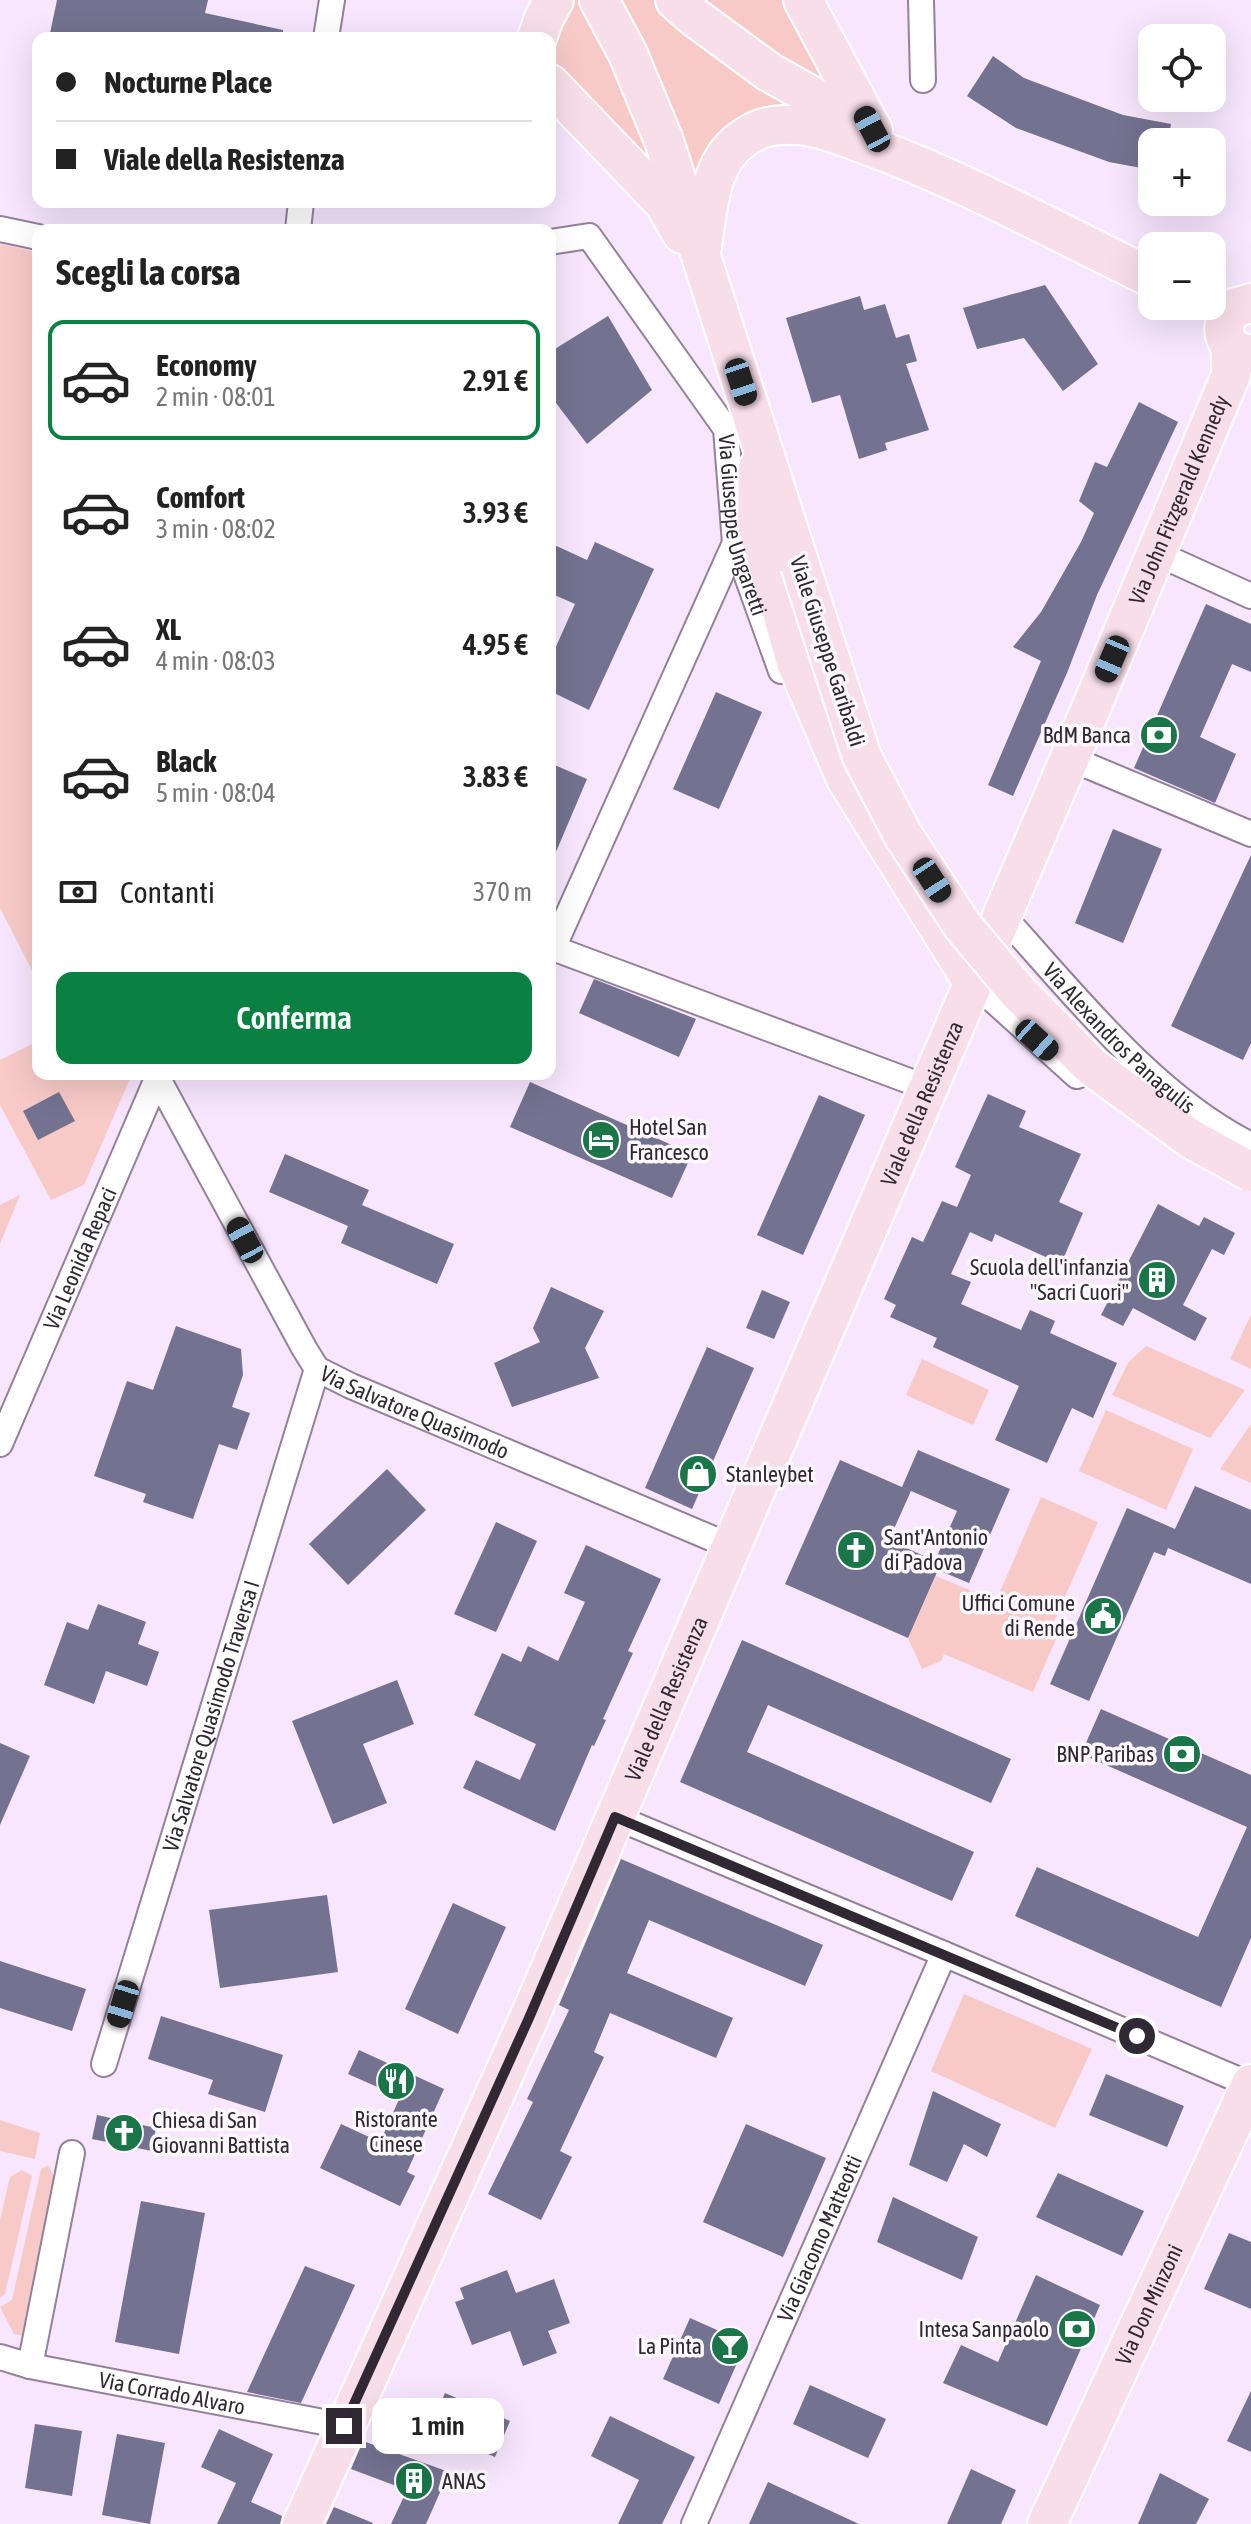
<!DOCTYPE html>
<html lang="it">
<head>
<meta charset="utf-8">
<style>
  :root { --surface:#fff; --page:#f6f6f6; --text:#222; --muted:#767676; --line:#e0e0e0; --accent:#0b8043 }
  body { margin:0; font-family:"Asap Condensed",sans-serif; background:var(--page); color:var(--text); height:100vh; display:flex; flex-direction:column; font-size:30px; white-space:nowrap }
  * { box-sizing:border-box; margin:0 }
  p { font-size:26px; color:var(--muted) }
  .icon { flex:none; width:44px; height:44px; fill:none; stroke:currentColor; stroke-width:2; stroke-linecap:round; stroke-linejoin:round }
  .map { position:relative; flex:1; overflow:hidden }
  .drawer { position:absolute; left:32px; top:224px; width:524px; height:856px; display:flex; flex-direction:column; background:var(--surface); border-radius:16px; box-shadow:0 8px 32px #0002 }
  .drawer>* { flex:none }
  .guide { position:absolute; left:32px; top:32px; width:524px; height:176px; border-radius:16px; box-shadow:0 8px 32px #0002; display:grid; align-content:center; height:176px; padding:0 24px; background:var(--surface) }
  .tools { position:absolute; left:1138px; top:24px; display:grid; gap:16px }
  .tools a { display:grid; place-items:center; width:88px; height:88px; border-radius:16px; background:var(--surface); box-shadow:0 8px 32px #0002; font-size:40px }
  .end { position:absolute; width:36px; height:36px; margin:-18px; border:10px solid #302833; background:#fff; box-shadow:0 0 0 4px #fff }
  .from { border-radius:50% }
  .bubble { position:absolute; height:56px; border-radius:16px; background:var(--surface); box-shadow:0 8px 32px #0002; font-size:26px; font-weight:600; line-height:56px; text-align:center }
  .car { position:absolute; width:24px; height:48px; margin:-24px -12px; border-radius:10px; box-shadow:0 0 6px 2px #0007; background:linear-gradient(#222 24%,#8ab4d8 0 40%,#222 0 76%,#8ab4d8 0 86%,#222 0) }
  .guide b { display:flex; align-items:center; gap:28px; height:76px; font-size:30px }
  .guide b+b { border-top:2px solid var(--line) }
  .guide i { width:20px; height:20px; background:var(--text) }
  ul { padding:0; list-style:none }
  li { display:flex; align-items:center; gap:24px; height:120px; margin:0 16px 12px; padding:0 8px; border:4px solid transparent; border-radius:16px }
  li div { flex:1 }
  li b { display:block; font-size:30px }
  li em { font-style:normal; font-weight:600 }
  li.selected { border-color:var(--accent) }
  li>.icon { width:72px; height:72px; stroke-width:1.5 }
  h2 { padding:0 24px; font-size:36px; line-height:96px }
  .pay { display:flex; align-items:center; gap:20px; height:88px; padding:0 24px; font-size:30px }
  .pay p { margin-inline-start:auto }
  .primary-button { display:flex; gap:16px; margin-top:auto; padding:16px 24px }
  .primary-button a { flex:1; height:92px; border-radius:16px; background:var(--accent); color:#fff; font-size:32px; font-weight:600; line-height:92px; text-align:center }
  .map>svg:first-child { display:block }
  .green { fill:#f7cac8 }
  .building { fill:#737290 }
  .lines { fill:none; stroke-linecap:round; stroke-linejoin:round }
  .street-casing { stroke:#94809b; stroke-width:28 }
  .primary-casing { stroke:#fff; stroke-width:42 }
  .street { stroke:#fff; stroke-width:24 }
  .primary { stroke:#f8dee9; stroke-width:38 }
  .primary-bridge-casing { stroke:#fff; stroke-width:42; stroke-linecap:butt }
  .primary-bridge { stroke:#f8dee9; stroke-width:38 }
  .route { stroke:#302833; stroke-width:10 }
  .labels { text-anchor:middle; stroke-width:7; stroke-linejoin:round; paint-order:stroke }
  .street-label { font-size:22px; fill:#302833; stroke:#fdf8fe }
  .poi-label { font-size:22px; fill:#302833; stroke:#fdf8fe; text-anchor:end }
</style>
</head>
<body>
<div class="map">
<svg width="1251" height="2524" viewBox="0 0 1251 2524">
  <rect width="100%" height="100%" fill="#f7e6fd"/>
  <g class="green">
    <polygon points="567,0 579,0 619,75 662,185 550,68 550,38"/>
    <polygon points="616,0 656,0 703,41 809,111 697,184"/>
    <polygon points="696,0 791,0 834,82 822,94"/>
    <polygon points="0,244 38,252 38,982 0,908"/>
    <polygon points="38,1041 38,1074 132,1074 84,1185 51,1200 0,1105 0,1060"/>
    <polygon points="20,1195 0,1244 0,1205"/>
    <polygon points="1251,1315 1251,1369 1230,1359"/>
    <polygon points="1146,1346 1245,1390 1210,1438 1112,1395 1128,1363"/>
    <polygon points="922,1359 989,1390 973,1425 906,1395"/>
    <polygon points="1106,1410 1193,1449 1166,1510 1079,1471"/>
    <polygon points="1251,1424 1251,1483 1220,1469"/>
    <polygon points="1041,1497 1098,1522 1052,1626 1060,1630 1033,1692 944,1654 941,1661 922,1669 908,1638 936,1576 996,1601"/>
    <polygon points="964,1994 1092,2049 1055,2128 931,2071"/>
    <polygon points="0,2120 40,2133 35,2159 0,2151"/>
    <polygon points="48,2165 58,2185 27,2336 14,2334 0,2307 12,2300 41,2169"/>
    <polygon points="22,2170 32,2176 5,2294 0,2298 0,2220 10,2177"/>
  </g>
  <g class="building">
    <polygon points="57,0 208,0 205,13 283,30 283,38 49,38"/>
    <polygon points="993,56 1024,78 1123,115 1171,124 1168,142 1152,142 1152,170 1109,162 1016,128 967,96"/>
    <polygon points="1045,285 1098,364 1063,391 1024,338 977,349 963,308"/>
    <polygon points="860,296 864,310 885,304 896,338 909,334 917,361 906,364 929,430 885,443 887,450 859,459 840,395 812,403 786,318"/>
    <polygon points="608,316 652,390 587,444 550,395 550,352"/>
    <polygon points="1139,402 1178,422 1097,595 1067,673 1013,796 988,785 1041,661 1013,647 1041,612 1081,542 1094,513 1079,501 1095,462 1107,467"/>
    <polygon points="595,542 654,569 589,710 550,691 550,660 575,604 550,593 550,543 587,560"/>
    <polygon points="1206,604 1251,624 1251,672 1232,664 1200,737 1236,754 1215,803 1134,768"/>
    <polygon points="716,692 762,712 719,809 673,789"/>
    <polygon points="550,763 587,779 550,866"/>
    <polygon points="1113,829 1162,849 1123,943 1075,923"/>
    <polygon points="1251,855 1251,1043 1243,1060 1171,1026"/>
    <polygon points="594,979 696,1019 679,1057 579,1013"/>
    <polygon points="530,1082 692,1154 672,1198 510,1127"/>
    <polygon points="59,1092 75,1121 38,1140 23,1111"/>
    <polygon points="988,1094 1026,1111 1019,1127 1081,1154 1059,1202 1083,1213 1061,1264 995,1234 992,1242 970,1232 951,1274 971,1282 961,1304 1021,1330 1030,1310 1055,1321 1050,1333 1117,1363 1093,1418 1072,1408 1047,1463 995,1440 1019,1386 933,1347 937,1338 890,1317 896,1305 884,1299 912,1237 923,1242 942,1201 957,1207 971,1175 955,1167"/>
    <polygon points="819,1095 865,1115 803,1255 757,1235"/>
    <polygon points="285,1154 369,1190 362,1205 454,1244 437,1284 341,1243 348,1226 269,1192"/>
    <polygon points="1158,1204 1199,1226 1204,1217 1235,1233 1224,1255 1212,1249 1183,1305 1207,1318 1195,1341 1133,1308 1123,1326 1101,1315"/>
    <polygon points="551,1287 604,1311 585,1348 599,1378 512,1407 494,1363 540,1342 533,1328"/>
    <polygon points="762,1290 790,1302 774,1339 746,1328"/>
    <polygon points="176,1326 241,1349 243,1375 232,1407 250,1413 237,1450 219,1444 193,1519 143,1502 146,1494 94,1476 127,1381 153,1390"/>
    <polygon points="707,1347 754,1368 692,1509 645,1488"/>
    <polygon points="918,1450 1010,1489 969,1583 938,1570 908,1638 785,1584 840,1460 911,1491 889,1540 935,1561 957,1511 902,1487"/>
    <polygon points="387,1469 426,1510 348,1585 309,1544"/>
    <polygon points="1195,1486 1251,1510 1251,1584 1168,1548 1165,1556 1154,1552 1089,1701 1050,1684 1127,1508 1175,1529"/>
    <polygon points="496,1522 537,1541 496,1632 454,1614"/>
    <polygon points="586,1545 661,1579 628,1651 633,1653 603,1719 606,1720 594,1746 592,1745 555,1831 463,1788 476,1760 520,1780 536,1744 474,1715 502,1653 521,1662 528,1646 558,1661 585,1602 564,1593"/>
    <polygon points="98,1604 146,1622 138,1644 159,1652 147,1686 106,1671 94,1704 44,1685 67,1622 88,1630"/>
    <polygon points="742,1640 1011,1759 991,1803 768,1705 747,1752 974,1852 952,1901 680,1782"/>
    <polygon points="397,1680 414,1724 363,1744 387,1803 333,1824 292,1721"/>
    <polygon points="1101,1709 1251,1775 1251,1938 1221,2007 1015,1916 1037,1867 1198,1937 1247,1827 1081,1754"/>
    <polygon points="0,1743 30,1756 0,1825"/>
    <polygon points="621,1859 823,1945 805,1986 649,1920 627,1973 733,2018 716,2058 610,2013 594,2052 604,2057 560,2151 572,2157 541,2220 488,2194 533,2102 527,2099 569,2010 559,2005"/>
    <polygon points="327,1895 338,1972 220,1988 209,1910"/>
    <polygon points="453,1903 506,1927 458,2034 405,2009"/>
    <polygon points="0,1961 86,1989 72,2031 0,2008"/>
    <polygon points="161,2016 283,2055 265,2112 208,2094 213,2080 148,2059"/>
    <polygon points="359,2050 444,2089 407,2172 415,2176 400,2206 320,2168 341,2124 380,2142 400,2097 348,2074"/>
    <polygon points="1106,2074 1184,2106 1167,2147 1089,2115"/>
    <polygon points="933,2091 1001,2124 987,2157 964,2144 947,2182 909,2165"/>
    <polygon points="97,2115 156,2128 152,2151 92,2139"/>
    <polygon points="746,2124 826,2158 783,2257 703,2222"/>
    <polygon points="1058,2173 1144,2211 1122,2256 1036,2217"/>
    <polygon points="893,2197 978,2237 962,2280 877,2242"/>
    <polygon points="141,2201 205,2213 179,2354 115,2342"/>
    <polygon points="1229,2233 1251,2242 1251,2309 1204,2289"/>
    <polygon points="305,2266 355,2285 301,2403 247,2392"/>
    <polygon points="507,2270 516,2293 554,2279 570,2323 548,2331 557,2353 523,2366 510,2331 472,2345 455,2302 464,2299 460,2288"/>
    <polygon points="1036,2275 1100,2305 1047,2426 943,2383 961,2345 998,2362"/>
    <polygon points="690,2318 746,2343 719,2404 663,2379"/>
    <polygon points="810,2385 886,2419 868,2458 793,2424"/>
    <polygon points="1251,2391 1251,2452 1227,2441"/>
    <polygon points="445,2393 510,2421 495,2457 429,2429"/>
    <polygon points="610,2416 695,2457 662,2524 618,2524 639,2480 591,2456"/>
    <polygon points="35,2424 82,2431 72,2496 25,2488"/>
    <polygon points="219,2429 273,2454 251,2502 282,2516 280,2524 217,2524 236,2483 201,2467"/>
    <polygon points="117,2434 165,2443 150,2524 102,2515"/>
    <polygon points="363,2441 449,2472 426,2524 391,2524 407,2490 351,2469"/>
    <polygon points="971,2469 1016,2490 1001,2524 947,2524"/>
    <polygon points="1160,2473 1209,2499 1196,2524 1138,2524"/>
    <polygon points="768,2482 859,2524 749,2524"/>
    <polygon points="334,2507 373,2523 372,2524 326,2524"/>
  </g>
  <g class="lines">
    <defs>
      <g id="street">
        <polyline points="921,0 923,80"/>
        <polyline points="326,38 332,0"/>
        <polyline points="0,229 38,237"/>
        <polyline points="298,230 301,202"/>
        <path id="s1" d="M550 242 589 236 726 429 735 543 781 671"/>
        <polyline points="1156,553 1251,596"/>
        <polyline points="1069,758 1251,834"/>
        <path id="s2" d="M1002 915C1075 995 1153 1096 1251 1145"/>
        <polyline points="550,947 928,1088"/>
        <polyline points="553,948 735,543"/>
        <polyline points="972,981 1077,1076"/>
        <path id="s3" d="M157 1077 304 1348 317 1369 351 1386 730 1546"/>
        <path id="s4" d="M0 1444 159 1074"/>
        <polyline points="615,1817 944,1954 1251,2085"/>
        <path id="s5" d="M104 2064 317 1369"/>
        <path id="s6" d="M0 2357 30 2366 344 2426"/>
        <polyline points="30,2366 72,2153"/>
        <path id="s7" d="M694 2524 944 1954"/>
      </g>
      <g id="primary">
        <polyline points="599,0 628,54 664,141 800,565"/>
        <polyline points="675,0 693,16 769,72 873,130"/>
        <polyline points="803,0 872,129"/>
        <polyline points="537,38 544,18 554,0"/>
        <polyline points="550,84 664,203 682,234"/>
        <path d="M702 247C708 209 709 161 744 138 755 130 770 125 784 125 813 123 845 137 872 147 968 183 1060 233 1152 278"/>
        <path d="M1251 303 1234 308C1216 327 1224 353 1251 354"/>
        <polyline points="758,468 757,524 796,662 846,779 972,981"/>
        <path id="s8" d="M302 2524 529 2018 1078 739 1231 375V347"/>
        <path id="s9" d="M1047 2524 1251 2084"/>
      </g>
    </defs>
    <use href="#street" class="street-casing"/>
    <use href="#primary" class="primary-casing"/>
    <use href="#street" class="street"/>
    <use href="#primary" class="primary"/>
    <defs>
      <polyline id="primary-bridge" points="800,565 862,757 903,835 962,925 1018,992 1091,1066 1191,1139 1251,1172"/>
    </defs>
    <use href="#primary-bridge" class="primary-bridge-casing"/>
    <use href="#primary-bridge" class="primary-bridge"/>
  </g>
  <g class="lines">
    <polyline class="route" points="344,2426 529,2018 615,1817 1137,2036"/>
  </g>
  <defs>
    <symbol id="bank-disc" viewBox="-11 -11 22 22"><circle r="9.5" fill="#1a7549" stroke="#fdf8fe"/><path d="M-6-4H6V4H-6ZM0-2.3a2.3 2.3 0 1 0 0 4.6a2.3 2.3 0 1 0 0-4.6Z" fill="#fff"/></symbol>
    <symbol id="hotel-disc" viewBox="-11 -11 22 22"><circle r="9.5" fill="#1a7549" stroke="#fdf8fe"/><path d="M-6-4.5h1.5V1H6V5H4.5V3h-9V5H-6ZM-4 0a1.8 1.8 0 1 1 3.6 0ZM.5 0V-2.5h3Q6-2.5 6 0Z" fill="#fff"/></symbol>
    <symbol id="building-disc" viewBox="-11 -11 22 22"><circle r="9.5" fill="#1a7549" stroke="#fdf8fe"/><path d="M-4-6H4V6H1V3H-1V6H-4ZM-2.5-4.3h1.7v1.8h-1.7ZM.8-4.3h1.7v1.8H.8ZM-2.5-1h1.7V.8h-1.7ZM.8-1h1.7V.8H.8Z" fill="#fff"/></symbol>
    <symbol id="shop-disc" viewBox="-11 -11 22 22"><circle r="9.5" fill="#1a7549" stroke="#fdf8fe"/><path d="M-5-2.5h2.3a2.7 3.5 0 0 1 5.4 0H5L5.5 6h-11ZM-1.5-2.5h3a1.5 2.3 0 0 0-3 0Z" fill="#fff"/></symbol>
    <symbol id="church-disc" viewBox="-11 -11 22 22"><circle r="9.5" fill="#1a7549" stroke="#fdf8fe"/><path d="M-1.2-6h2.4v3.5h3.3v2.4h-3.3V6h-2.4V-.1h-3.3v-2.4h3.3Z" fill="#fff"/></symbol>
    <symbol id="civic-disc" viewBox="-11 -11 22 22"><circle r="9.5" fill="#1a7549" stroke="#fdf8fe"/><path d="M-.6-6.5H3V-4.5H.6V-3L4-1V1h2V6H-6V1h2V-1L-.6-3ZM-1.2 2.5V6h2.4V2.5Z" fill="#fff"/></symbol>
    <symbol id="restaurant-disc" viewBox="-11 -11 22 22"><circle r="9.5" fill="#1a7549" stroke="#fdf8fe"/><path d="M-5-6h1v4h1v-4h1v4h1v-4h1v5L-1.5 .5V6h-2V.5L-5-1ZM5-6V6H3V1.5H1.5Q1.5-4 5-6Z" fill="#fff"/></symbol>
    <symbol id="bar-disc" viewBox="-11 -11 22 22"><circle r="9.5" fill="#1a7549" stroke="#fdf8fe"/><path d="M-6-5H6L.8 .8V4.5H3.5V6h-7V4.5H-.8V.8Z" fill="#fff"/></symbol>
  </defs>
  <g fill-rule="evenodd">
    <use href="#bank-disc" x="1137" y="713" width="44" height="44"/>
    <use href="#hotel-disc" x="579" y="1118" width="44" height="44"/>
    <use href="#building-disc" x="1135" y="1258" width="44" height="44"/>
    <use href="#shop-disc" x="676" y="1452" width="44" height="44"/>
    <use href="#church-disc" x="834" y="1528" width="44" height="44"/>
    <use href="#civic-disc" x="1081" y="1594" width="44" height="44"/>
    <use href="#bank-disc" x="1160" y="1732" width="44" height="44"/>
    <use href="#restaurant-disc" x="374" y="2059" width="44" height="44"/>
    <use href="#church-disc" x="102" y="2111" width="44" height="44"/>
    <use href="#bank-disc" x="1055" y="2307" width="44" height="44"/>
    <use href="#bar-disc" x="708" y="2324" width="44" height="44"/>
    <use href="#building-disc" x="392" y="2459" width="44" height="44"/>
  </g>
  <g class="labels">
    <g class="street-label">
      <text dy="8" stroke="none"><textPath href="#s8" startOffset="2206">Via John Fitzgerald Kennedy</textPath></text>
      <text dy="8" stroke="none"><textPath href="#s1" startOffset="374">Via Giuseppe Ungaretti</textPath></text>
      <text transform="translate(828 651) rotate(72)" y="8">Viale Giuseppe Garibaldi</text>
      <text dy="8" stroke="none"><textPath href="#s2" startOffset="170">Via Alexandros Panagulis</textPath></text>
      <text dy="8" stroke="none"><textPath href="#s8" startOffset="1550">Viale della Resistenza</textPath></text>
      <text dy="8" stroke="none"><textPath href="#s4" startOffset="202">Via Leonida Repaci</textPath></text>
      <text dy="8" stroke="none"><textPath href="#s3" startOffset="440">Via Salvatore Quasimodo</textPath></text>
      <text dy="8" stroke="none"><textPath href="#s8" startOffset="902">Viale della Resistenza</textPath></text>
      <text dy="8" stroke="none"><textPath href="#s5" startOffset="364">Via Salvatore Quasimodo Traversa I</textPath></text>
      <text dy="8" stroke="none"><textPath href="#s7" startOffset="312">Via Giacomo Matteotti</textPath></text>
      <text dy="8" stroke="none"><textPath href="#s9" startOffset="242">Via Don Minzoni</textPath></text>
      <text dy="8" stroke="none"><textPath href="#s6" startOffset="176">Via Corrado Alvaro</textPath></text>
    </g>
    <g class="poi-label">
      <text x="1131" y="743">BdM Banca</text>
      <text x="629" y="1135" text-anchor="start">Hotel San<tspan x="629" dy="25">Francesco</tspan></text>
      <text x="1129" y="1275">Scuola dell'infanzia<tspan x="1129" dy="25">"Sacri Cuori"</tspan></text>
      <text x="726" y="1482" text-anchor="start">Stanleybet</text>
      <text x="884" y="1545" text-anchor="start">Sant'Antonio<tspan x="884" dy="25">di Padova</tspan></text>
      <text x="1075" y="1611">Uffici Comune<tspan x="1075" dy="25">di Rende</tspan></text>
      <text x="1154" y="1762">BNP Paribas</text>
      <text x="396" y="2127" text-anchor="middle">Ristorante<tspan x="396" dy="25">Cinese</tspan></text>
      <text x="152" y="2128" text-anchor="start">Chiesa di San<tspan x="152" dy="25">Giovanni Battista</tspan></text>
      <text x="1049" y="2337">Intesa Sanpaolo</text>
      <text x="702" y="2354">La Pinta</text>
      <text x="442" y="2489" text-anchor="start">ANAS</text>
    </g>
  </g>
</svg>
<div class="tools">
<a><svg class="icon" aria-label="locate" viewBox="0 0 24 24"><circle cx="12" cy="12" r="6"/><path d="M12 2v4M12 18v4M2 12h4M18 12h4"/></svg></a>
<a>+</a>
<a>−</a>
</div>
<i class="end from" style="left:1137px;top:2036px"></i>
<i class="end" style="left:344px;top:2426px"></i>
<div class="bubble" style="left:372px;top:2398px;width:132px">1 min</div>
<i class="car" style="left:872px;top:129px;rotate:332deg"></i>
<i class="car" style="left:741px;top:382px;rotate:162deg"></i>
<i class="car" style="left:1112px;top:659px;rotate:203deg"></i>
<i class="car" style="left:932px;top:880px;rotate:147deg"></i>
<i class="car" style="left:1037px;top:1040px;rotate:132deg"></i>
<i class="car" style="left:245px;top:1240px;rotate:332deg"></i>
<i class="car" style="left:123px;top:2004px;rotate:197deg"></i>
<div class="guide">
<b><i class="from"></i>Nocturne Place</b>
<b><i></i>Viale della Resistenza</b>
</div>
<section class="drawer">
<h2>Scegli la corsa</h2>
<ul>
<li class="selected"><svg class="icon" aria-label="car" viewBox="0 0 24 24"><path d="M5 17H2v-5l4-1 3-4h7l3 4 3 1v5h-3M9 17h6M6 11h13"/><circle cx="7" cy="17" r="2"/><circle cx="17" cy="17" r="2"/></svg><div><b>Economy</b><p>2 min · 08:01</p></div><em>2.91 €</em></li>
<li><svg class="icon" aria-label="car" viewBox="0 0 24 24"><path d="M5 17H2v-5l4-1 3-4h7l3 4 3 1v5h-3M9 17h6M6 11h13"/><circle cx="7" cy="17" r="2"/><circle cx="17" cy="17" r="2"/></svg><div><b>Comfort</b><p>3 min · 08:02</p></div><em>3.93 €</em></li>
<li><svg class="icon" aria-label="car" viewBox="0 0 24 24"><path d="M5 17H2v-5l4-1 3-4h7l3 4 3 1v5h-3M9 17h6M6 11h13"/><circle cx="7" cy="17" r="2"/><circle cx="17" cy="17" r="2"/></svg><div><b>XL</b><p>4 min · 08:03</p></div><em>4.95 €</em></li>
<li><svg class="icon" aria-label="car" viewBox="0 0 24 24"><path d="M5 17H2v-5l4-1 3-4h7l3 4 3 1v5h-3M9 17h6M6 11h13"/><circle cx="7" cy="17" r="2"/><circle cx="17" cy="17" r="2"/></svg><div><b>Black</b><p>5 min · 08:04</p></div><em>3.83 €</em></li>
</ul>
<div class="pay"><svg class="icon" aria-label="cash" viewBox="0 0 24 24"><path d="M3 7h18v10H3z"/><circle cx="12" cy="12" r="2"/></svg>Contanti<p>370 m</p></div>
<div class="primary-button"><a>Conferma</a></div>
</section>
</div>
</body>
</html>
